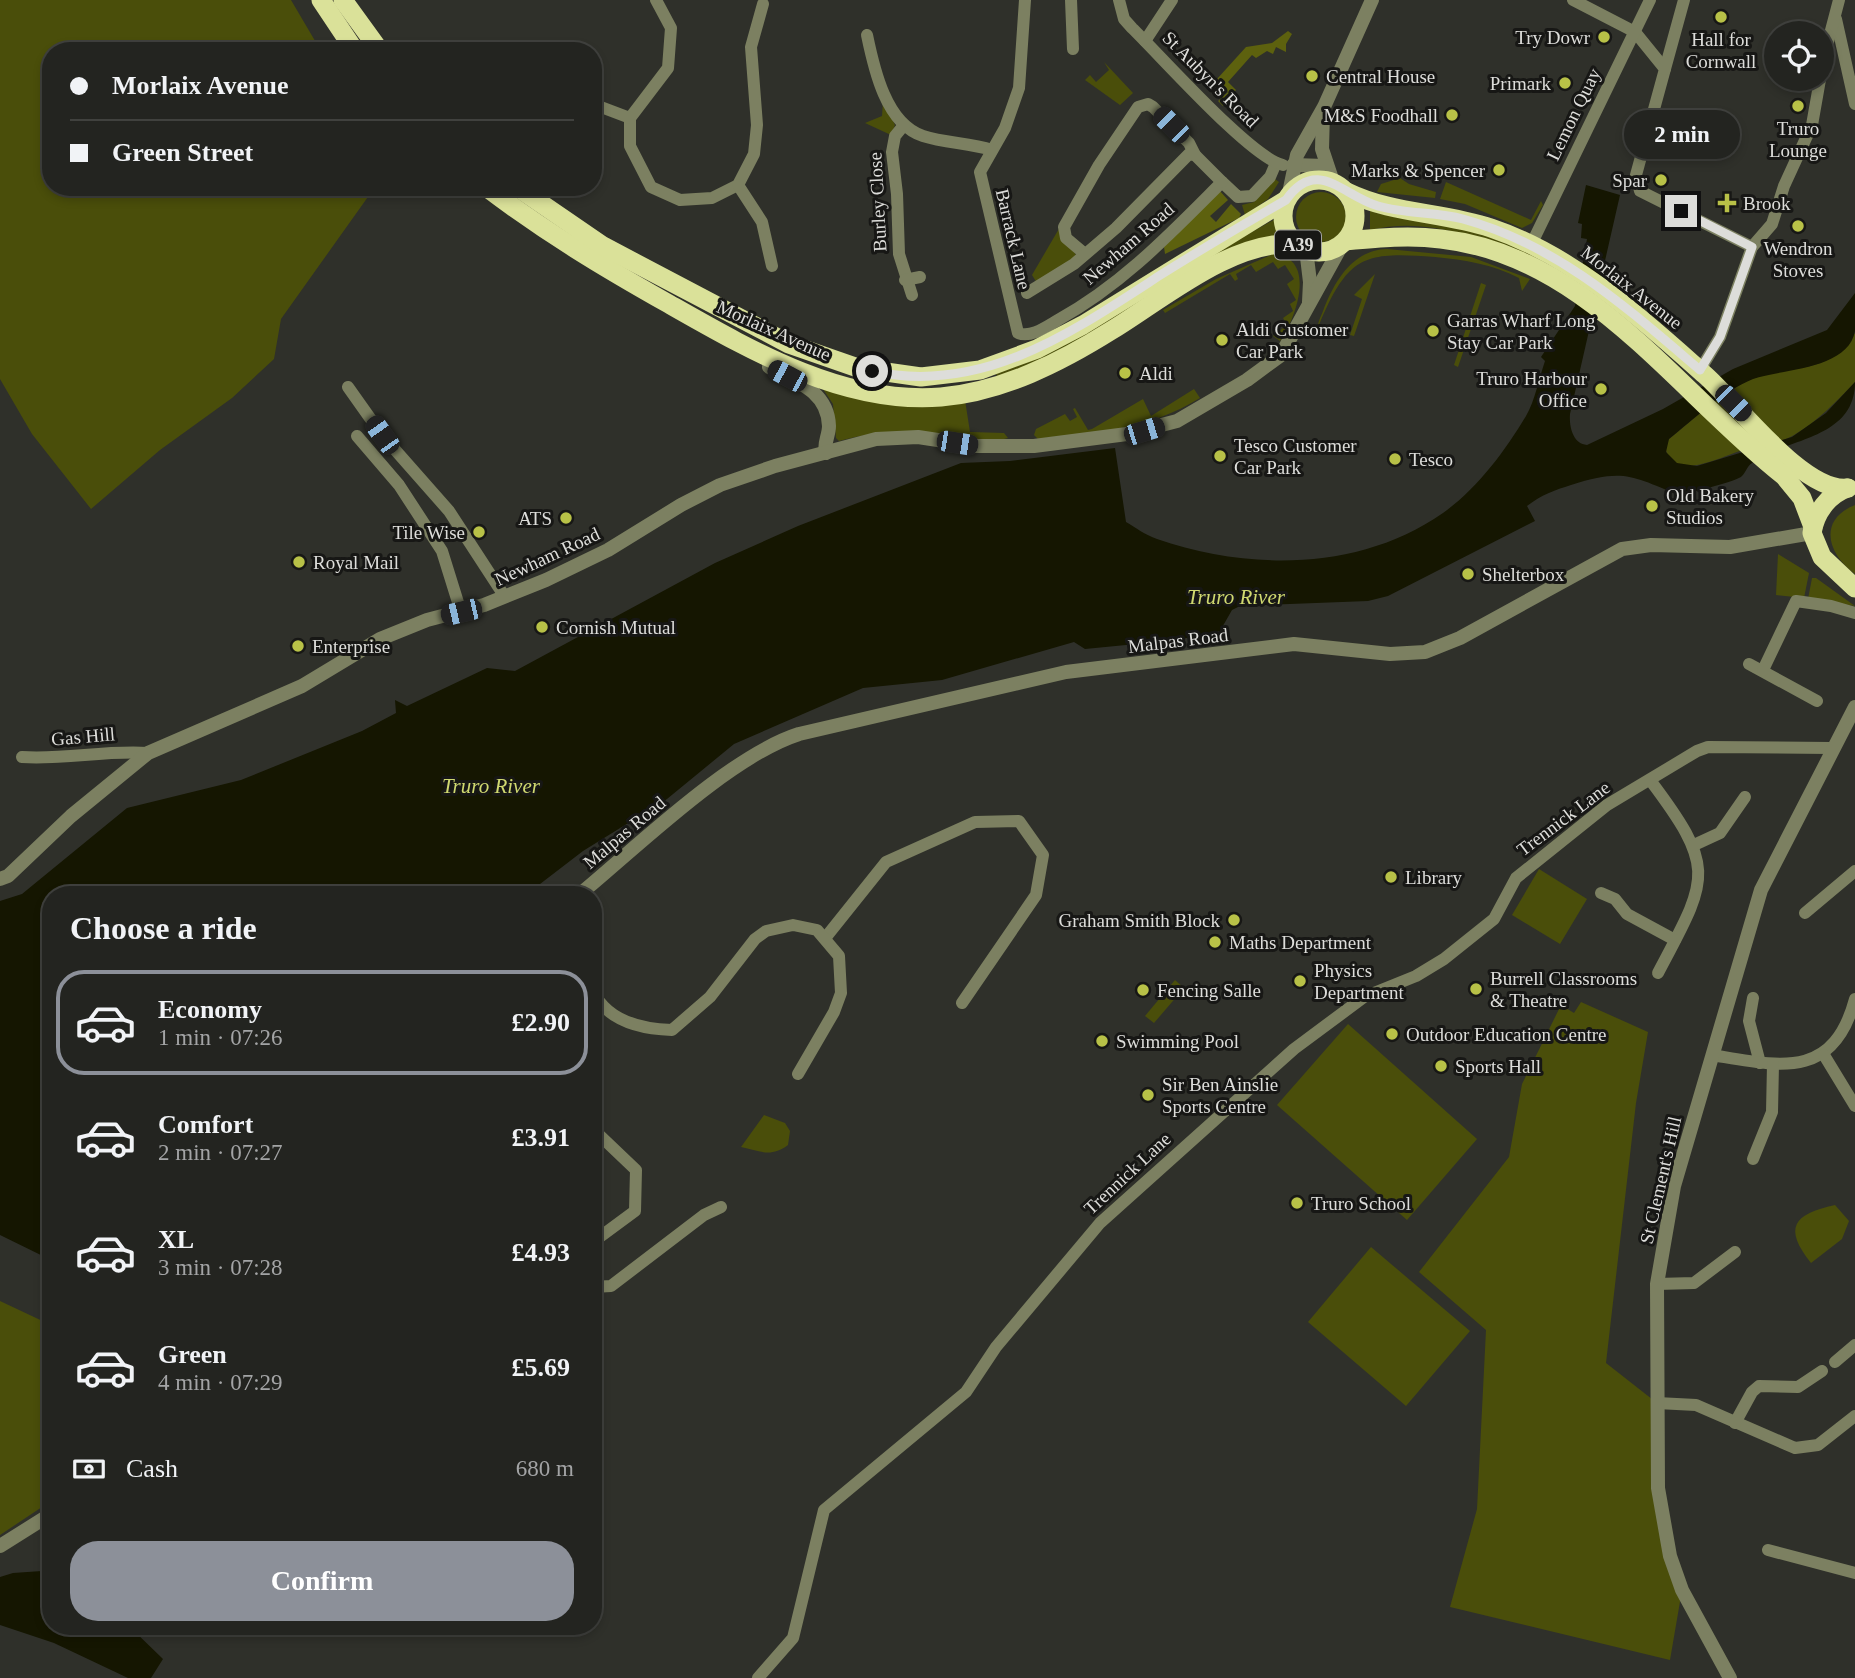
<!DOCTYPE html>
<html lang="en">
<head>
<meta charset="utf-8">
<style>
  :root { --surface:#232420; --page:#2f302d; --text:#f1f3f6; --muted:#a3a4a5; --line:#40413e; --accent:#8c9099 }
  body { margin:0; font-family:"Times New Roman",serif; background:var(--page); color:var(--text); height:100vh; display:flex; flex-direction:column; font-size:26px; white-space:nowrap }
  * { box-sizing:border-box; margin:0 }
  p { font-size:23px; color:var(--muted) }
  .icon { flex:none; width:38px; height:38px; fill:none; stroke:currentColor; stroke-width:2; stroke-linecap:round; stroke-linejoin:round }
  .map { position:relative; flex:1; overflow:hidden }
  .panel { position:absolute; left:42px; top:886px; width:560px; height:749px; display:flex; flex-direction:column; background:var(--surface); border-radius:28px; box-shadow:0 4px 10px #0003,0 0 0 2px var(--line) }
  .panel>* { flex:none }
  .hud { position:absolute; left:42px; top:42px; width:560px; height:154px; border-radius:28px; box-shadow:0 4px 10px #0003,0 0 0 2px var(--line); display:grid; align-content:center; height:154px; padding:0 28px; background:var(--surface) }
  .fabs { position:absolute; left:1764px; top:21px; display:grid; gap:14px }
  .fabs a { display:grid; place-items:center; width:70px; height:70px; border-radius:50%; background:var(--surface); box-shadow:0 4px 10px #0003,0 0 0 2px var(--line); font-size:35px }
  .end { position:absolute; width:32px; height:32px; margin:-16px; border:9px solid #ddddda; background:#111; box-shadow:0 0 0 4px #111 }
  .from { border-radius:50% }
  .bubble { position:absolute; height:49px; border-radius:24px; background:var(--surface); box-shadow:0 4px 10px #0003,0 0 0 2px var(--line); font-size:23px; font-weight:800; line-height:49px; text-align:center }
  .car { position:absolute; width:21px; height:42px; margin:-21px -10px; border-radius:9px; box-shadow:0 0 5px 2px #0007; background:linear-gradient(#222 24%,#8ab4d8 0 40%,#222 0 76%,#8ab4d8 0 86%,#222 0) }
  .hud b { display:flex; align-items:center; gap:24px; height:66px; font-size:26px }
  .hud b+b { border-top:2px solid var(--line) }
  .hud i { width:18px; height:18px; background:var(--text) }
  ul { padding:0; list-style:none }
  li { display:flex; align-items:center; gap:21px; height:105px; margin:0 14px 10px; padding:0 14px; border:4px solid transparent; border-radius:28px }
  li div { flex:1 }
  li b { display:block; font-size:26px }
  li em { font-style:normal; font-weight:800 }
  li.on { border-color:var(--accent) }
  li>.icon { width:63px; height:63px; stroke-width:1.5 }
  h2 { padding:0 28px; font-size:32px; line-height:84px }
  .pay { display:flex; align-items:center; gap:18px; height:77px; padding:0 28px; font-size:26px }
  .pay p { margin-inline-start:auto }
  .button { display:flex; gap:14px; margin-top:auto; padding:14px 28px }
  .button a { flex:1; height:80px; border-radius:28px; background:var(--accent); color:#fff; font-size:28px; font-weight:800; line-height:80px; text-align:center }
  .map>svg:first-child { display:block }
  .green { fill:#4a4e0a }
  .forest { fill:#5d610e }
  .water { fill:#151601 }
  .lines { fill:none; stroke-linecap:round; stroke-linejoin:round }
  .minor { stroke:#7c8061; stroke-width:12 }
  .tertiary { stroke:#7c8061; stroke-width:14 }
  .trunk { stroke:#dae199; stroke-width:19 }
  .route { stroke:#ddddda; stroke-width:9 }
  .poi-dot { fill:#b8c147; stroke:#171715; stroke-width:2.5 }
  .labels { text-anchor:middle; stroke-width:6; stroke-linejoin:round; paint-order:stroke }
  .shield { fill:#171715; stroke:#a2a29f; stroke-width:2 }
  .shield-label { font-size:18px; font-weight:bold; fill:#ddddda }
  .poi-label { font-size:19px; fill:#ddddda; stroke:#171715; text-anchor:start }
  .street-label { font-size:19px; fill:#ddddda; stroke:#171715 }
  .water-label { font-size:21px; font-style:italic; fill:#d0d970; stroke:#171715 }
</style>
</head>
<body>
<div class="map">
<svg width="1855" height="1678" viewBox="0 0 1855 1678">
  <rect width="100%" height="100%" fill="#2f302a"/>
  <g class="green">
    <polygon points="0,0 291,0 321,51 51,51 51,187 375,187 281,319 274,359 232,398 160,450 91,509 32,434 0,379"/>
    <polygon points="1104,62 1133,93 1120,105 1085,80 1090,75 1096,82 1109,70"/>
    <polygon points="883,101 895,125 891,135 865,123 882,116"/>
    <polygon points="1400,178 1409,184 1436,192 1435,198 1377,192 1381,184"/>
    <polygon points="1275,179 1279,182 1268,199 1245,215 1242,205 1254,202"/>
    <polygon points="1446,182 1531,220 1541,201 1543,205 1532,223 1522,228 1465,204 1440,199"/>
    <circle cx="1321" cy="217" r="25"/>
    <path d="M1370 209 1434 220 1504 240 1580 282C1515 254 1443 212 1370 230Z"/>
    <polygon points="1277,218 1280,235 1075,345 998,378 996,374"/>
    <polygon points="1060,227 1077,257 1037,283 1032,275"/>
    <path d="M1387 249 1471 257 1530 279 1522 291 1519 278C1492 264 1465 260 1435 257 1363 251 1348 256 1319 325L1320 329 1328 333 1320 337C1315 327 1319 321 1323 311 1334 282 1352 250 1387 249Z"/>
    <path d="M1273 254C1318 257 1296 319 1280 341L1273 336 1287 325 1283 318 1293 311 1290 304 1296 300 1287 284 1294 279 1285 265 1278 269 1273 262 1256 272 1251 265 1236 274 1238 279 1235 281 1230 274 1165 313 1163 310 1216 279Z"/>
    <polygon points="1375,274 1354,336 1350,335 1362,299 1354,295"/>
    <polygon points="1481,283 1486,285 1458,367 1454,365"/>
    <path d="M1855 333V382C1836 402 1818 421 1794 435 1780 443 1759 446 1743 450 1722 456 1670 485 1665 445L1669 439C1694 419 1722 392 1752 379 1792 363 1828 377 1855 333Z"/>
    <path d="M823 389 965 400 970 432 1004 433 1008 438 996 441C936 435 901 424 839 441L836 438 833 404Z"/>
    <path d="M1194 389 1200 398C1146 431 1099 431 1038 439L1034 435 1036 429 1065 414 1070 421 1077 417 1073 409 1075 408 1088 430 1092 429 1143 399 1151 416Z"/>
    <path d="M1855 505V574C1828 555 1817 520 1855 505Z"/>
    <polygon points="1778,554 1809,573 1804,598 1776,595"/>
    <polygon points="1812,578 1816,578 1855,606 1808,599"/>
    <polygon points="1539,869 1587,899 1560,944 1512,915"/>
    <polygon points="1175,980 1184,988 1154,1023 1145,1016"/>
    <polygon points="1581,1002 1648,1032 1636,1103 1606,1363 1657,1403 1658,1488 1682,1590 1670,1660 1450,1607 1477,1509 1486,1330 1419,1272 1509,1157 1522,1084 1561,1005 1574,1013"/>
    <polygon points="1348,1024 1477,1139 1407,1220 1277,1105"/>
    <path d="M764 1115 785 1123 790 1131 788 1145C771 1158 760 1151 741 1147Z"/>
    <path d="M1835 1205 1849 1221 1842 1239 1811 1263C1783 1228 1793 1214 1835 1205Z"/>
    <polygon points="1371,1247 1470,1331 1406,1406 1308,1322"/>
    <polygon points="0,1301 51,1325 51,1497 42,1507 0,1535"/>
  </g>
  <g class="forest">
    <polygon points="1288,31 1292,34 1286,44 1286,52 1276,47 1273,54 1267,51 1256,58 1252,55 1228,82 1236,90 1223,106 1218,101 1228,92 1217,79 1246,47 1272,43"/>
    <polygon points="1219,190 1228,200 1210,216 1216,222 1231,204 1241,214 1239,218 1165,254 1164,247"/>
  </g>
  <g class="water">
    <path d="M1586 185 1620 195 1570 414C1569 427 1573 444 1587 445L1663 409 1733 369 1827 330 1855 293C1855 305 1855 320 1855 331 1848 370 1781 369 1753 379 1723 391 1694 419 1669 439L1666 452 1677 463 1697 466 1792 437 1826 413 1855 382C1855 440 1785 438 1752 463 1747 466 1746 472 1742 476 1736 482 1697 490 1686 494L1681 496C1632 476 1624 468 1571 485 1555 490 1541 495 1527 506L1535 521 1388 596 1368 601 1240 606 1232 610 1220 631 1177 640 1085 649 1074 642 942 680 863 688 734 744 667 799 583 851 527 894H51V1260L0 1235V901L22 894 127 808 241 780 362 731 396 713 395 700 407 706 487 668 515 671 715 563 798 526 961 463 1010 461 1115 448 1126 522C1135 527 1145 535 1157 539 1250 571 1360 571 1443 513 1477 489 1505 451 1526 416 1535 401 1539 378 1545 361L1541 357 1575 306 1587 239 1581 238 1582 224 1578 223Z"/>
    <polygon points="42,1571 51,1574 51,1626 129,1626 163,1659 151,1678 128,1678 54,1643 0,1625 0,1577 13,1573"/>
  </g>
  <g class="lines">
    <g class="minor">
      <polyline points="656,0 671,28 668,68 630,118 630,146 651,187 680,200 712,198 738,185 754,154 757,125 751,47 763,4"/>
      <path d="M1025 0 1019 88 1005 128 980 172 1018 333C1031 338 1046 327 1058 320 1123 284 1170 234 1222 182L1238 197 1252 196 1270 177 1276 163"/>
      <polyline points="1071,0 1073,49"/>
      <path d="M1119 0 1124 19 1132 28C1161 56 1251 158 1283 165"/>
      <polyline points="1573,0 1635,32 1665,69 1636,175 1640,191 1752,247"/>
      <polyline points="1836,19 1855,104"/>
      <path d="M867 35C874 69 886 124 923 136 945 143 969 143 992 150"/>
      <polyline points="1145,41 1172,0"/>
      <polyline points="1665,69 1684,0"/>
      <polyline points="593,104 630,118"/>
      <polyline points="904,125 895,136 892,152 897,194 899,254 912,295"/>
      <polyline points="738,185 762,222 772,266"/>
      <polyline points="1531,245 1650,0"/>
      <polyline points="1085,254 1066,238 1064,227 1099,165 1138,107 1148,104 1153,107 1189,143 1195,155"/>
      <polyline points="905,280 920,277"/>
      <polyline points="1027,293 1074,264 1116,228 1189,154 1195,155 1222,182"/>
      <polyline points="1700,370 1720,337 1752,247 1772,224 1784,186 1812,125 1824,57 1839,0"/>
      <polyline points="348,387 382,435 449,511 505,597"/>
      <polyline points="357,436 399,485 442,551 461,612"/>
      <polyline points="1749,664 1817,701"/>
      <polyline points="1763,670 1796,601 1831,606 1855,613"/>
      <path d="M22 757C64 760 105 750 148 753"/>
      <path d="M1650 780C1718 870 1708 878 1658 973"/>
      <polyline points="1694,845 1720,833 1745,797"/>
      <polyline points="1601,893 1615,899 1627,914 1675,940"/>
      <polyline points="1805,913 1855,871"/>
      <polyline points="826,937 886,862 975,822 1019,821 1043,855 1036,895 962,1003"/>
      <path d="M593 991C607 1021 641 1029 672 1030L710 997 755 939 766 931 793 925 817 930 839 956 841 993 834 1012 798 1074"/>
      <polyline points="1753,998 1749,1021 1760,1063"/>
      <path d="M1712 1055C1779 1066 1833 1081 1855 999"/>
      <polyline points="1824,1055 1855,1106"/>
      <polyline points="593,1129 636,1170 635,1211 593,1242"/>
      <polyline points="1753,1159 1772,1112 1773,1064"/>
      <polyline points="1657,1284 1694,1283 1735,1252"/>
      <polyline points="593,1287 611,1286 704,1215 721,1207"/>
      <polyline points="1835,1362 1855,1345"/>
      <polyline points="1657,1403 1696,1405 1795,1448 1818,1445 1855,1416"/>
      <polyline points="1735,1423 1752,1392 1759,1386 1798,1387 1822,1371"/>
      <polyline points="1768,1550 1855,1573"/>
      <polyline points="758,1678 793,1638 824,1510 966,1392 996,1347 1100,1223 1294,1049 1364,997 1416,976 1444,959 1494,919 1516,878 1607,805 1697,751 1708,747 1831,748"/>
    </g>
    <g class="tertiary">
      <polyline points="1323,112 1322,149 1333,182"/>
      <polyline points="1293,165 1325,166"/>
      <polyline points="1288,198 1297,155 1324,107 1372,0"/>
      <polyline points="1306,249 1310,282 1309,302"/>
      <path d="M769 367C796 381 828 391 829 426 829 436 823 444 826 453"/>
      <polyline points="0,879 8,876 71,816 148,753 302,686 380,639 427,620 484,605 546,580 608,550 681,505 720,485 775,466 876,439 918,437 977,446 1034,446 1127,434 1177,421 1247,380 1281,355 1343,243"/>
      <path d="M580 894C637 847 730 756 799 734L1066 672 1294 644 1390 654 1425 652 1460 638 1622 549 1651 545 1730 547 1812 533"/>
      <polyline points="0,1546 51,1514"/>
      <polyline points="1730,1678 1682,1590 1670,1556 1658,1488 1657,1284 1674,1186 1761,890 1855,707"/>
    </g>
    <g class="trunk">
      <polyline points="321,0 355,51"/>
      <polyline points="343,0 380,51"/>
      <circle cx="1319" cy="216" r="36"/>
      <path d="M486 187C545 232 605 268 669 304 750 350 844 405 941 397 1002 392 1061 362 1112 330 1163 299 1233 239 1296 244"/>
      <polyline points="517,187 603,246 789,344 858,368 921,377 980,370 1037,349 1083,325 1286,200"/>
      <path d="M1347 192C1392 214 1443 212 1491 228 1574 256 1641 318 1705 375 1738 404 1803 493 1848 488"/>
      <path d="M1346 241C1378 238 1409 235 1441 239 1587 255 1677 392 1784 476L1802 498 1813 527"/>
      <path d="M1847 488C1828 495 1815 513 1812 533L1822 557 1855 588"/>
    </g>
  </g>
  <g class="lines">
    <path class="route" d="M872 371C982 396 1074 331 1162 274 1202 249 1244 224 1286 200 1317 156 1343 196 1378 206 1406 214 1435 212 1463 219 1558 245 1627 308 1700 370L1720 337 1752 247 1681 211"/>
  </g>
  <g class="poi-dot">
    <circle cx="1721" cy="17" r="7"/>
    <circle cx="1604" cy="37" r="7"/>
    <circle cx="1312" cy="76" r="7"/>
    <circle cx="1565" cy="83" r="7"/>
    <circle cx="1798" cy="106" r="7"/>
    <circle cx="1452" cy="115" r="7"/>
    <circle cx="1499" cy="170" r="7"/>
    <circle cx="1661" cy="180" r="7"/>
    <path d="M1723.5 192.5h7v7h7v7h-7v7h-7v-7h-7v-7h7z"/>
    <circle cx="1798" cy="226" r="7"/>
    <circle cx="1433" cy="331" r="7"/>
    <circle cx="1222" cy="340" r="7"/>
    <circle cx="1125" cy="373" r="7"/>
    <circle cx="1601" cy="389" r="7"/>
    <circle cx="1220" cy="456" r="7"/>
    <circle cx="1395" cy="459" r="7"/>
    <circle cx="1652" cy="506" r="7"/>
    <circle cx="566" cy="518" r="7"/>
    <circle cx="479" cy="532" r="7"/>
    <circle cx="299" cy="562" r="7"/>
    <circle cx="1468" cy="574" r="7"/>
    <circle cx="542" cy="627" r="7"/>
    <circle cx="298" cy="646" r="7"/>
    <circle cx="1391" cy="877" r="7"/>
    <circle cx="1234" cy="920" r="7"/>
    <circle cx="1215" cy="942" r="7"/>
    <circle cx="1300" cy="981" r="7"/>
    <circle cx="1476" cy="989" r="7"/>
    <circle cx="1143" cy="990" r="7"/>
    <circle cx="1392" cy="1034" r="7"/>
    <circle cx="1102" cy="1041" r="7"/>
    <circle cx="1441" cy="1066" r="7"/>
    <circle cx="1148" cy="1095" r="7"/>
    <circle cx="1297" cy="1203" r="7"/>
  </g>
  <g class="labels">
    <rect class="shield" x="1275" y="230.5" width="46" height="29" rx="5"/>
    <g class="shield-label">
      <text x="1298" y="251">A39</text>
    </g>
    <g class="poi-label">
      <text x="1590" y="44" text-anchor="end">Try Dowr</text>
      <text x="1721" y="46" text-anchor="middle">Hall for<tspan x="1721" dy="22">Cornwall</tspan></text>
      <text x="1326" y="83">Central House</text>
      <text x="1551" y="90" text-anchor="end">Primark</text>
      <text x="1438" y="122" text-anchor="end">M&amp;S Foodhall</text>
      <text x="1798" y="135" text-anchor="middle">Truro<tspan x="1798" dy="22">Lounge</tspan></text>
      <text x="1485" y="177" text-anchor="end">Marks &amp; Spencer</text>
      <text x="1647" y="187" text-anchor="end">Spar</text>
      <text x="1743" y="210">Brook</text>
      <text x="1798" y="255" text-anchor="middle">Wendron<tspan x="1798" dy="22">Stoves</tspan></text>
      <text x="1447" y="327">Garras Wharf Long<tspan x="1447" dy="22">Stay Car Park</tspan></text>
      <text x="1236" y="336">Aldi Customer<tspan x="1236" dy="22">Car Park</tspan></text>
      <text x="1139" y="380">Aldi</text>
      <text x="1587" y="385" text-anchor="end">Truro Harbour<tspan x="1587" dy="22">Office</tspan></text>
      <text x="1234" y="452">Tesco Customer<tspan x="1234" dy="22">Car Park</tspan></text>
      <text x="1409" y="466">Tesco</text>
      <text x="1666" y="502">Old Bakery<tspan x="1666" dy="22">Studios</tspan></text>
      <text x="552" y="525" text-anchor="end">ATS</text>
      <text x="465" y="539" text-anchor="end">Tile Wise</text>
      <text x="313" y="569">Royal Mail</text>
      <text x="1482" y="581">Shelterbox</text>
      <text x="556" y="634">Cornish Mutual</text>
      <text x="312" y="653">Enterprise</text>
      <text x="1405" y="884">Library</text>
      <text x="1220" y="927" text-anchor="end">Graham Smith Block</text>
      <text x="1229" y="949">Maths Department</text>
      <text x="1314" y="977">Physics<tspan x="1314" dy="22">Department</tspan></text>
      <text x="1490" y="985">Burrell Classrooms<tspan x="1490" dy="22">&amp; Theatre</tspan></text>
      <text x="1157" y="997">Fencing Salle</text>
      <text x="1406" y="1041">Outdoor Education Centre</text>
      <text x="1116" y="1048">Swimming Pool</text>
      <text x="1455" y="1073">Sports Hall</text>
      <text x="1162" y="1091">Sir Ben Ainslie<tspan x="1162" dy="22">Sports Centre</tspan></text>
      <text x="1311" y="1210">Truro School</text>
    </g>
    <g class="street-label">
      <text transform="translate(1211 79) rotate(45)" y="7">St Aubyn's Road</text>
      <text transform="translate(1573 114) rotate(-64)" y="7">Lemon Quay</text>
      <text transform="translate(877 202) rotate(-93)" y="7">Burley Close</text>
      <text transform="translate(1014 239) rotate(77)" y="7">Barrack Lane</text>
      <text transform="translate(1128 243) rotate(-41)" y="7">Newham Road</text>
      <text transform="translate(1632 287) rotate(38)" y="7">Morlaix Avenue</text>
      <text transform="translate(774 330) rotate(24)" y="7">Morlaix Avenue</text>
      <text transform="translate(547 556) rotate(-25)" y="7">Newham Road</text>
      <text transform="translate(1178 640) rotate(-7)" y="7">Malpas Road</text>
      <text transform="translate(83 736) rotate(-5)" y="7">Gas Hill</text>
      <text transform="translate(1563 818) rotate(-37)" y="7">Trennick Lane</text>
      <text transform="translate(624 832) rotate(-40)" y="7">Malpas Road</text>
      <text transform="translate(1127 1173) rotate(-43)" y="7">Trennick Lane</text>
      <text transform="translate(1660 1180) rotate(-77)" y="7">St Clement's Hill</text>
    </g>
    <g class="water-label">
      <text x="1236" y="604">Truro River</text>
      <text x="491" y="793">Truro River</text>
    </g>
  </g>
</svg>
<div class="fabs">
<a><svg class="icon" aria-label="locate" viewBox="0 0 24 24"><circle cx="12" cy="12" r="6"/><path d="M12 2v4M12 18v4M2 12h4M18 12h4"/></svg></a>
</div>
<i class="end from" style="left:872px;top:371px"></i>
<i class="end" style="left:1681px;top:211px"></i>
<div class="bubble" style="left:1624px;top:110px;width:116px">2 min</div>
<i class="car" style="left:1171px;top:125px;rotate:315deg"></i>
<i class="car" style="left:787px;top:376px;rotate:298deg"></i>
<i class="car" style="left:1733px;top:403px;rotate:135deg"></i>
<i class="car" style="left:1144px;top:431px;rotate:73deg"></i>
<i class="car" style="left:382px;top:435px;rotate:325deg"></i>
<i class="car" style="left:957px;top:443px;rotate:99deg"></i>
<i class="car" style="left:461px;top:612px;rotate:257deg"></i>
<div class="hud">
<b><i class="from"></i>Morlaix Avenue</b>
<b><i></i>Green Street</b>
</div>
<section class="panel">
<h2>Choose a ride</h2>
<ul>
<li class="on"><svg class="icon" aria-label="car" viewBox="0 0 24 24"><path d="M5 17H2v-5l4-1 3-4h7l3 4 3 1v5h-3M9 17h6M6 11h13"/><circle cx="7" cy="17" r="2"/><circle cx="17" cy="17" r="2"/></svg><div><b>Economy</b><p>1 min · 07:26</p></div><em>£2.90</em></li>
<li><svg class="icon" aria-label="car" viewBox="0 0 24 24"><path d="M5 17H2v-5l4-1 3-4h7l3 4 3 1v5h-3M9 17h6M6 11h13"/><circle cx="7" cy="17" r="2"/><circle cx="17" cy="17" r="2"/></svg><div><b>Comfort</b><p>2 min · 07:27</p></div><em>£3.91</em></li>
<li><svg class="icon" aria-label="car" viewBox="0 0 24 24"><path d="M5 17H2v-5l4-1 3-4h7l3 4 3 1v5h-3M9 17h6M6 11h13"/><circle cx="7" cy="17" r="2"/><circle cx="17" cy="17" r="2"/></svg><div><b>XL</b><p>3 min · 07:28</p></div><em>£4.93</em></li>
<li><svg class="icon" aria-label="car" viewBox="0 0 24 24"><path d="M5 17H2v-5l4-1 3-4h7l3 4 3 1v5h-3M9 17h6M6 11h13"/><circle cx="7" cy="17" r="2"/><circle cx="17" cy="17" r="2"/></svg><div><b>Green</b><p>4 min · 07:29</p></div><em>£5.69</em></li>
</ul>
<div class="pay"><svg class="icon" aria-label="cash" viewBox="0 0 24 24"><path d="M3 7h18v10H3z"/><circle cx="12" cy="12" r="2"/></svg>Cash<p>680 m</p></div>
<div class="button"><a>Confirm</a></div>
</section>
</div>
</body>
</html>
